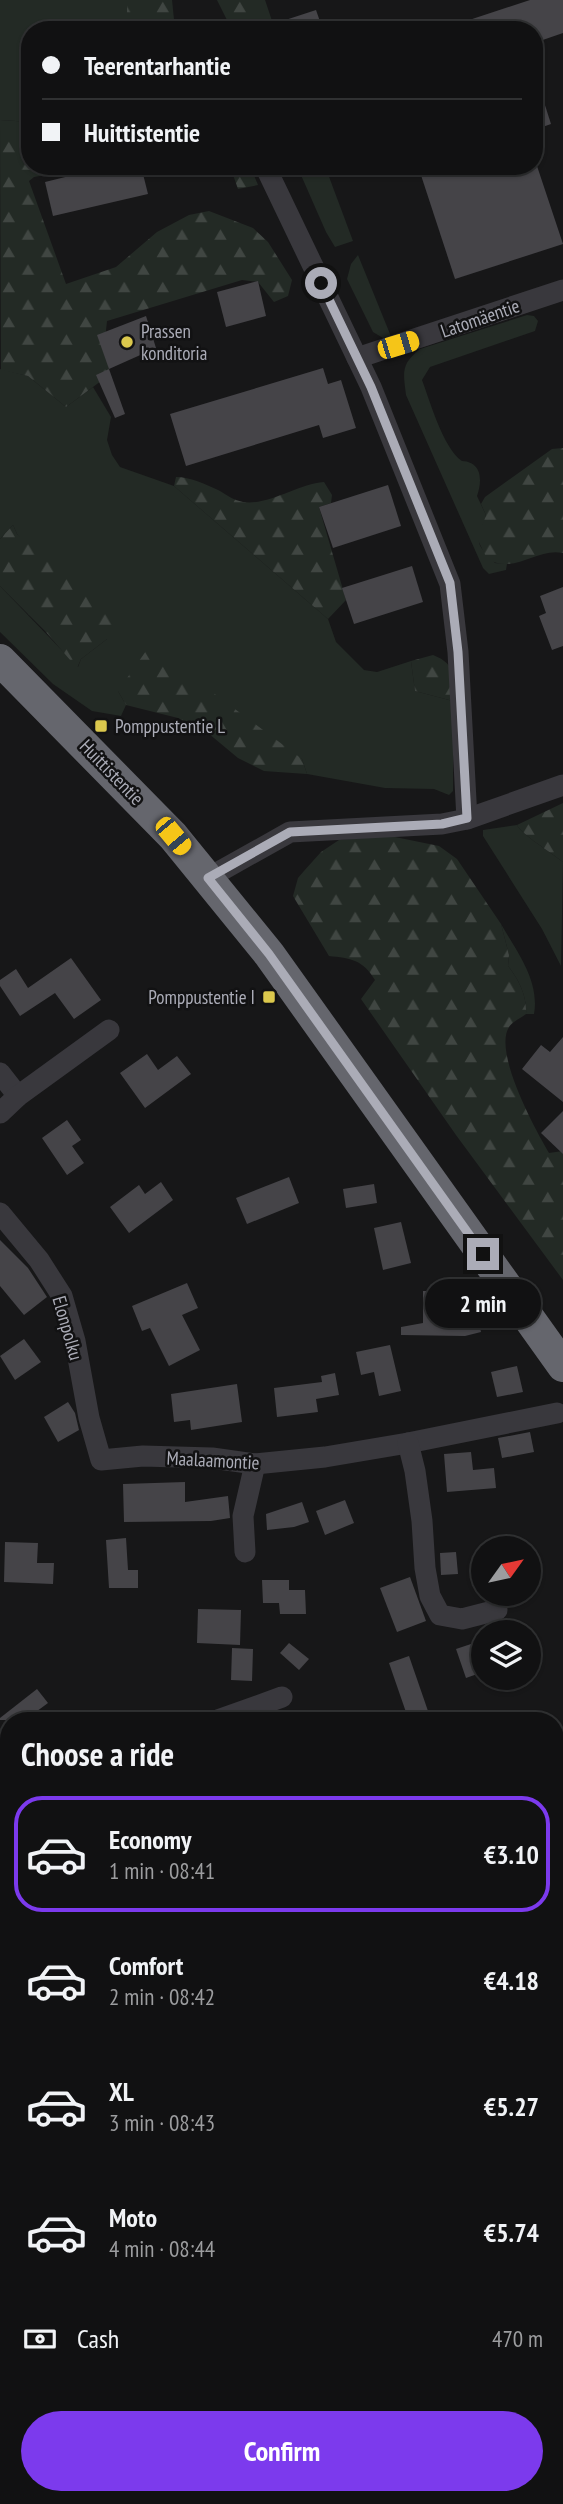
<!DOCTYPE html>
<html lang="en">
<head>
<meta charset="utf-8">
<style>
  :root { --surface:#111112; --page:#1e1f20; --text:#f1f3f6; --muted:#9c9d9f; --line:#303132; --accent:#7c3aed }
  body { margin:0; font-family:"PT Sans Narrow",sans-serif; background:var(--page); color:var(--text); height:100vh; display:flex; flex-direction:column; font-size:26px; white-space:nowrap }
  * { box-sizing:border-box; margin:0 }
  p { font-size:23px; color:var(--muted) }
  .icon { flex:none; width:38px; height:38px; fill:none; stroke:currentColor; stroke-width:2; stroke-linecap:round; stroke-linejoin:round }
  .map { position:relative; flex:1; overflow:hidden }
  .side { position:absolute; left:0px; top:1712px; width:564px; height:793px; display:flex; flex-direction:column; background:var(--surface); border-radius:28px 28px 0 0; box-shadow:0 2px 5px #0004,0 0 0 2px var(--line) }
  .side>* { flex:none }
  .top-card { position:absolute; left:21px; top:21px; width:522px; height:154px; border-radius:28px; box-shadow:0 2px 5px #0004,0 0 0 2px var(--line); display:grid; align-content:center; height:154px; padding:0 21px; background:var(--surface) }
  .needle { width:46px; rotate:57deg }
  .fabs { position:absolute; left:471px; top:1536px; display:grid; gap:14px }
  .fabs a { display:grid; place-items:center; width:70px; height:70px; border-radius:50%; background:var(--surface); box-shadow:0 2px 5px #0004,0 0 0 2px var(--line); font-size:35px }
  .end { position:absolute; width:32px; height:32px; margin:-16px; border:9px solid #abacb7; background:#111; box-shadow:0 0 0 4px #111 }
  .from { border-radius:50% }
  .bubble { position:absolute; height:49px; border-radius:24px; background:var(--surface); box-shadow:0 2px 5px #0004,0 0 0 2px var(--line); font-size:23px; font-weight:800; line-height:49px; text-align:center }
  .car { position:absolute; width:21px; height:42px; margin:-21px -10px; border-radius:9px; box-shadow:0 0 5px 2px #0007; background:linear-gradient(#f5c518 24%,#345 0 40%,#f5c518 0 76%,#345 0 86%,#f5c518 0) }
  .top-card b { display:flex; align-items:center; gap:24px; height:66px; font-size:26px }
  .top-card b+b { border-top:2px solid var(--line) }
  .top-card i { width:18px; height:18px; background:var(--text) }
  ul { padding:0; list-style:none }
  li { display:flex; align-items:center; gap:21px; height:116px; margin:0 14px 10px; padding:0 7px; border:4px solid transparent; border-radius:28px }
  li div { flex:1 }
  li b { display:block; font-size:26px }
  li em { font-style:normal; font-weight:800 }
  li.on { border-color:var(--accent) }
  li>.icon { width:63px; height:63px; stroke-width:1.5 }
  h2 { padding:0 21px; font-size:32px; line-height:84px }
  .pay { display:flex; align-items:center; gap:18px; height:77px; padding:0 21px; font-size:26px }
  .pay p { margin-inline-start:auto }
  .action { display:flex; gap:14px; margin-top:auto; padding:14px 21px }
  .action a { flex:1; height:80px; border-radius:42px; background:var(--accent); color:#fff; font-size:28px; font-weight:800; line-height:80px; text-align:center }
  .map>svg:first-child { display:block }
  .grass { fill:#232a25 }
  .forest { fill:url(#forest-firs) }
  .building { fill:#454448 }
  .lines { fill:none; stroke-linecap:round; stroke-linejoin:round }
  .minor { stroke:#39383d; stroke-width:21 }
  .highway { stroke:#65666d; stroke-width:32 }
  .route { stroke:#abacb7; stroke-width:9 }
  .poi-dot { fill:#dbc84d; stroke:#121213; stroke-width:2.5 }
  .labels { text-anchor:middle; stroke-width:5; stroke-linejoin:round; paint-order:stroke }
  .street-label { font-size:19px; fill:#abacb7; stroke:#121213 }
  .poi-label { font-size:19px; fill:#abacb7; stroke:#121213; text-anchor:start }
</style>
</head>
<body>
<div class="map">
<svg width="563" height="2504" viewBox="0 0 563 2504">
  <defs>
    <pattern id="forest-firs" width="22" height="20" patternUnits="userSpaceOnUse" patternTransform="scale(1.75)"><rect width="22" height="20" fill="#232a25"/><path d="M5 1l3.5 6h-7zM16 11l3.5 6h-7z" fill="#404642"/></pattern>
  </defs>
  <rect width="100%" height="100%" fill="#171718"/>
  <g class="grass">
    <polygon points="0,0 127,0 127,30 30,30 30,122 0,120"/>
    <polygon points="297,166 325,166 353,241 335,247 326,232"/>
    <polygon points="358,255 390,334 390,337 383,338 373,332 347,279 351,264"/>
    <path d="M527 315 534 316 538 321 535 331 430 367 422 380C430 401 443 448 462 461 483 462 482 482 477 496L486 515C478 543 472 540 495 563L507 564 506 570 489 574 483 568 406 395C403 372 401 364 420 349Z"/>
    <polygon points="0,369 28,376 66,407 93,387 111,417 107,440 112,455 120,467 174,486 328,619 336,642 364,670 377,672 411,661 415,691 453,701 453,791 449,795 434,789 385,788 307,774 302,759 118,691 126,705 121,716 92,711 53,684 0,632 0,586 78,667 81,659 107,639 17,534 13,525 0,539"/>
    <path d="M517 825C521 834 552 853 563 862L561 966 542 929 483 836V830Z"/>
    <path d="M501 924C517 952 540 981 534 1014H526C527 996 519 980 508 966L509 955Z"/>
  </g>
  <g class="forest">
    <polygon points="127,0 172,0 175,30 127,30"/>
    <polygon points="217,0 265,0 275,30 232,30"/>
    <polygon points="0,120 30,122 30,166 94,166 34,177 29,181 66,284 116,267 157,232 189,215 209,211 253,228 268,242 292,280 288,296 274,302 258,282 242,280 107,321 105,339 109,369 101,381 66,407 28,376 1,370"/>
    <polygon points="230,166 250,166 258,185 238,189"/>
    <path d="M563 448V553C537 547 514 575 487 559L477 538 486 515 481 504 485 497 552 449Z"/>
    <path d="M176 477C190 477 205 484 218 490 227 495 233 500 243 502 268 506 298 484 324 482L332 495 331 503 319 507 346 600 328 619 174 486Z"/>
    <polygon points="13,525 17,534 115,621 107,639 81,659 77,668 45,631 0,586 0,539"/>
    <polygon points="146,651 161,654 302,759 307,774 264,771 238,758 208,733 178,718 126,705 118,691"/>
    <path d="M433 655C458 665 452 677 453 701L415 691 411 661Z"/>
    <path d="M563 803V862C552 853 521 834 517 825Z"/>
    <path d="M390 836 439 846 457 859 501 924 509 955 508 966C519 980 527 996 526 1014 521 1018 512 1022 509 1027 493 1052 535 1129 549 1153L563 1151V1280L456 1135 361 999 375 980C363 960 351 958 329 956L293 896 298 878 304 871 321 852 339 840Z"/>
    <polygon points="0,2259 9,2263 9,2353 0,2347"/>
    <polygon points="59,2496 227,2496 247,2504 66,2504"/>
    <polygon points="412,2496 470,2496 471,2504 416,2504"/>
  </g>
  <g class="building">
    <polygon points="530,0 563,0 563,33 534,43 534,30 449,30 448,27"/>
    <polygon points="316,10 323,30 265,30 264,27"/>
    <polygon points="534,80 537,80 551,124 534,130"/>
    <polygon points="110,166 141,166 148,194 53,216 45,182"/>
    <polygon points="418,166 537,166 563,244 455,279"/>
    <polygon points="258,281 266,316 226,327 217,292"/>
    <polygon points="146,316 156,348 109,369 97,335"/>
    <polygon points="323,368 328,384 341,380 356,428 323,438 319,425 186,466 170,414"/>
    <polygon points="109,369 125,414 115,418 96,375"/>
    <polygon points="388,485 401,526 333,548 319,507"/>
    <polygon points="412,566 423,602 354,624 342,588"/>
    <polygon points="563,587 563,646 552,650 539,616 546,613 540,596"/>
    <polygon points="71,958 101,1000 74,1019 55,993 20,1016 0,986 0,980 16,969 28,988"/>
    <polygon points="563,1037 563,1102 522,1069 541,1045 550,1052"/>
    <polygon points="147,1054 158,1070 177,1056 191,1074 145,1108 120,1073"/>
    <polygon points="563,1111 563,1154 541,1133"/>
    <polygon points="67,1120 81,1140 72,1146 84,1163 67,1175 42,1138"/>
    <polygon points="289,1177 299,1203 247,1224 236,1198"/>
    <polygon points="161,1182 173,1200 129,1233 110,1207 139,1185 145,1194"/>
    <polygon points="374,1184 377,1203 346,1208 343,1189"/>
    <polygon points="401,1222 411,1263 383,1270 374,1228"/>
    <polygon points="0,1240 28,1268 47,1297 24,1315 0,1286"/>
    <polygon points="187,1283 198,1308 182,1315 200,1350 169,1366 150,1328 142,1331 132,1306"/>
    <polygon points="423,1291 439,1291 440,1320 477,1313 481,1332 465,1336 401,1335 401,1327 423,1323"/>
    <polygon points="24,1339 41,1362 15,1380 0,1356"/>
    <polygon points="390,1345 401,1391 379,1396 374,1372 361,1375 356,1352"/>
    <polygon points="517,1366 523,1392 497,1397 491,1372"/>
    <polygon points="335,1373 339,1395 316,1399 318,1412 277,1417 274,1388 322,1382 321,1376"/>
    <polygon points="237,1384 242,1422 191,1430 190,1420 174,1422 171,1394"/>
    <polygon points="68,1402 75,1413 79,1430 58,1442 44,1417"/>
    <polygon points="530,1432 534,1452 502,1458 498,1438"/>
    <polygon points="471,1452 473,1470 494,1468 496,1488 447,1492 444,1454"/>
    <polygon points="185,1482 185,1502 228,1496 230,1518 211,1521 124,1522 123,1484"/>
    <polygon points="345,1500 354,1523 325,1535 316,1511"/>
    <polygon points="302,1502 309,1522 294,1527 267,1530 266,1514"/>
    <polygon points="126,1538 128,1570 138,1570 138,1588 109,1588 106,1540"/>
    <polygon points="5,1542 38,1543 37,1563 54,1563 53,1584 4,1582"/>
    <polygon points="456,1552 458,1574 441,1575 440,1553"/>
    <polygon points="410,1577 426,1621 397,1632 380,1588"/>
    <polygon points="262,1580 289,1580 289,1590 305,1590 306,1614 280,1614 279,1603 263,1603"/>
    <polygon points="198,1609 241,1610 240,1645 197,1643"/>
    <polygon points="483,1640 483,1672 466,1678 456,1649"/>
    <polygon points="289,1643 309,1659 299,1670 280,1653"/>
    <polygon points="232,1648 253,1649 252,1681 231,1680"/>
    <polygon points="409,1656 428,1711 408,1718 389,1663"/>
    <polygon points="37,1689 48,1703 25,1720 0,1720 0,1718"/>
  </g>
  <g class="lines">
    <g class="minor">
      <polyline points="265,166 371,387 450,584 458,652 467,819"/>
      <polyline points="357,358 563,290"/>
      <polyline points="208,878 290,832 442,824 467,819 563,785"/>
      <polyline points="0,1073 18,1096"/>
      <polyline points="0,1113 18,1096 109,1030"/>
      <polyline points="0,1213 39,1260 62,1296 75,1341 89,1418 101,1460 143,1456 212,1458 255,1464 325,1457 408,1443 557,1413"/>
      <polyline points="408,1443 415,1471 422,1521 425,1568 430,1596 440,1615 462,1619 497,1610"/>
      <polyline points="245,1552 243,1516 255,1464"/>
      <polyline points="218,1720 282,1697"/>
      <polyline points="0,1822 9,1817"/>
      <polyline points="555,2051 563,2046"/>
      <polyline points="555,2138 563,2142"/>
      <polyline points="0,2177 9,2173"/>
    </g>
    <polyline class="highway" points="0,660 173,836 269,954 563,1366"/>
  </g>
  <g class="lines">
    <polyline class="route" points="321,283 371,387 450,583 458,652 467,818 442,824 290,832 208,878 269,954 483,1254"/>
  </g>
  <g class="poi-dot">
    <circle cx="127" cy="342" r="7"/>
    <rect x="94" y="719" width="14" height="14" rx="3.5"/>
    <rect x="262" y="990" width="14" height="14" rx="3.5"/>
  </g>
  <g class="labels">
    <g class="street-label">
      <text transform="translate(480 318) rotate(-19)" y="7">Latomäentie</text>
      <text transform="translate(112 772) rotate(46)" y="7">Huittistentie</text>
      <text transform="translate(68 1328) rotate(74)" y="7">Elonpolku</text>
      <text transform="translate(213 1460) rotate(3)" y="7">Maalaamontie</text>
    </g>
    <g class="poi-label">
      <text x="141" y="338">Prassen<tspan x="141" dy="22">konditoria</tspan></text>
      <text x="115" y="733">Pomppustentie L</text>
      <text x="255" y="1004" text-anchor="end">Pomppustentie I</text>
    </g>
  </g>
</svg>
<div class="fabs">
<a><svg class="needle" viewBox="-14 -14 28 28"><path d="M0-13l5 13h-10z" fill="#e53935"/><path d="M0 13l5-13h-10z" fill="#9c9d9f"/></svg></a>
<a><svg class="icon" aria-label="layers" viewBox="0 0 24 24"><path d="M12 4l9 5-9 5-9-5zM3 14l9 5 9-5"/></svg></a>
</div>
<i class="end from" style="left:321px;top:283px"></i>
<i class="end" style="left:483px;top:1254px"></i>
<div class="bubble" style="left:425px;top:1279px;width:116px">2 min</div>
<i class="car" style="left:398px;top:345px;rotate:73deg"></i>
<i class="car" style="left:173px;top:836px;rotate:140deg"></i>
<div class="top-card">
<b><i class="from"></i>Teerentarhantie</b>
<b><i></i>Huittistentie</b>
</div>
<section class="side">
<h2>Choose a ride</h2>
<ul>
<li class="on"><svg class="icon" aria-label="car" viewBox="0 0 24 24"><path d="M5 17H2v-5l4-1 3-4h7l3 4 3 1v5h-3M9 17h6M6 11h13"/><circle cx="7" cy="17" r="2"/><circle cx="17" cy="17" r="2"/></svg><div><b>Economy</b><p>1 min · 08:41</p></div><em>€3.10</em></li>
<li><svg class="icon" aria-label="car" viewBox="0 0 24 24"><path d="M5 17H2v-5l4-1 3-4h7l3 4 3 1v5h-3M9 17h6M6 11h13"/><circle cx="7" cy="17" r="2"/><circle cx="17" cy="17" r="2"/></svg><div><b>Comfort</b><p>2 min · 08:42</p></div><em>€4.18</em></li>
<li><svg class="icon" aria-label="car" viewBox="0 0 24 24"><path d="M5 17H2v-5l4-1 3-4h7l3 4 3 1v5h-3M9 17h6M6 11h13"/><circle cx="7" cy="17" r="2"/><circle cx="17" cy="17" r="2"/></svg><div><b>XL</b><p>3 min · 08:43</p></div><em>€5.27</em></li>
<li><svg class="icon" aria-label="car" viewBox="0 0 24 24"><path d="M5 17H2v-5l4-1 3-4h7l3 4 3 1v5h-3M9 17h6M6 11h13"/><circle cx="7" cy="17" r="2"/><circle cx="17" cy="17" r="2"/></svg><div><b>Moto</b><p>4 min · 08:44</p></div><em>€5.74</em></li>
</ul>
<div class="pay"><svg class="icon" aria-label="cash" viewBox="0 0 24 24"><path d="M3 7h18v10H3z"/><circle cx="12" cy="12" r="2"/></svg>Cash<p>470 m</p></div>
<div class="action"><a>Confirm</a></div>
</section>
</div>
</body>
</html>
